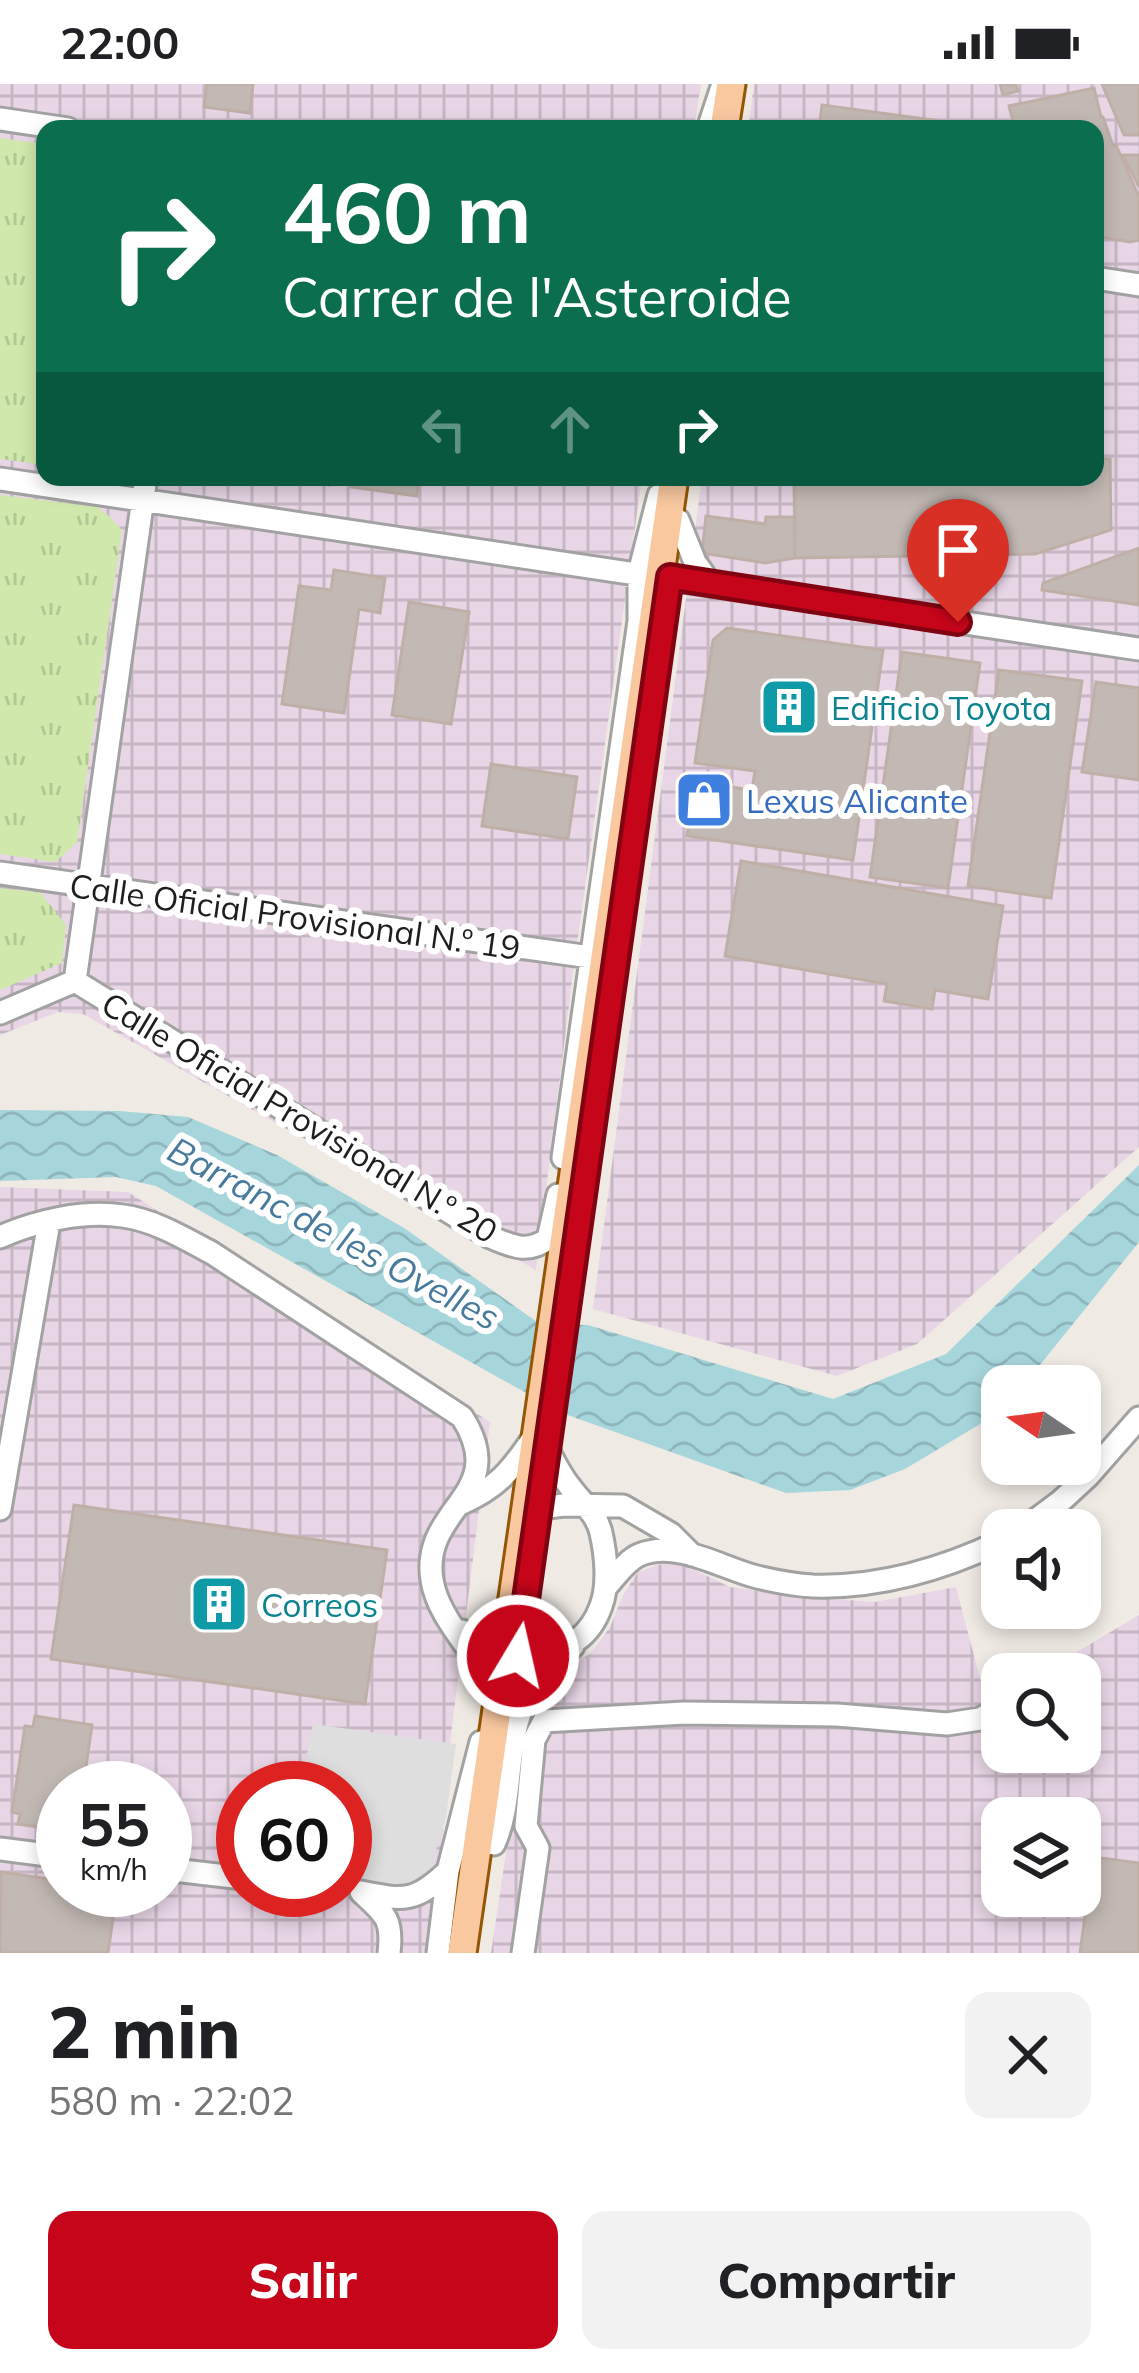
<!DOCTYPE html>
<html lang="es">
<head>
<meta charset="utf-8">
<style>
	body { margin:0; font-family:Mulish,sans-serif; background:#f2f2f2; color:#202124; height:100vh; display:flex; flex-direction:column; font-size:45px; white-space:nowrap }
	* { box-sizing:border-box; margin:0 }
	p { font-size:39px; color:#757577 }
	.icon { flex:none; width:66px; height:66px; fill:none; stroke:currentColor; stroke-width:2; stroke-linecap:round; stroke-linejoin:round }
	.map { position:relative; height:1869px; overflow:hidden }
	.sheet { display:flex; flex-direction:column; background:#fff; flex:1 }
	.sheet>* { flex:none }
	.hud { position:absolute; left:36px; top:36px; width:1068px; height:366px; border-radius:24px; box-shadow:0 6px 18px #0003; background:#0b6e4f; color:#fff; overflow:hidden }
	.needle { width:78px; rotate:283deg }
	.buttons { position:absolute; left:981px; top:1281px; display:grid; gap:24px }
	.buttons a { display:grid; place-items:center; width:120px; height:120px; border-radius:24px; background:#fff; box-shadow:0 6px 18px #0003; font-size:60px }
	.speed { position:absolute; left:36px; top:1677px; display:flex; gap:24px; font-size:60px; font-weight:700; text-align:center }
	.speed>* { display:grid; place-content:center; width:156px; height:156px; border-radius:50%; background:#fff; box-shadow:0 6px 18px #0003; line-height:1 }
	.speed small { font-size:30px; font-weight:400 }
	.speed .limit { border:18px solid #d22; background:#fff; color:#111 }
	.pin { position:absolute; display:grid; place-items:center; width:102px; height:102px; color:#fff; margin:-123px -51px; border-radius:50% 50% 50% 0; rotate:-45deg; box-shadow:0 0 12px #0007 }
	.pin .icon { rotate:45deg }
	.me { position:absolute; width:132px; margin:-66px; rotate:9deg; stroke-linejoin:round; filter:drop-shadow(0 0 9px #0008) }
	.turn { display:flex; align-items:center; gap:42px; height:252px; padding:0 48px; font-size:54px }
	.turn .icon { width:156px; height:156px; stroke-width:2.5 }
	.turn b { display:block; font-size:84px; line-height:102px }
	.lanes { display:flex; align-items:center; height:114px; padding:0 48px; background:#0003; justify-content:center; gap:60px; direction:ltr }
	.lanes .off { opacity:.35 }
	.round { display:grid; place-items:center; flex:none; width:126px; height:126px; border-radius:24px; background:#f2f2f2 }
	.overview { display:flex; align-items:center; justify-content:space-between; height:204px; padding:0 48px }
	h1 { font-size:72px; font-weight:800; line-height:90px }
	.cta { display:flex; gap:24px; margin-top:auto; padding:24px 48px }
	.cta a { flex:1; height:138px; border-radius:24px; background:#c7051a; color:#fff; font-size:48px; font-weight:800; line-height:138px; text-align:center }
	.cta a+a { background:#f2f2f2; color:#202124 }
	.status { display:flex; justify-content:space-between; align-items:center; height:84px; padding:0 60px; background:#fff; direction:ltr }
	.status svg { height:33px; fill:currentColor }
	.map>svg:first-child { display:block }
</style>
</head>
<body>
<div class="status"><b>22:00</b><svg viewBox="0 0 49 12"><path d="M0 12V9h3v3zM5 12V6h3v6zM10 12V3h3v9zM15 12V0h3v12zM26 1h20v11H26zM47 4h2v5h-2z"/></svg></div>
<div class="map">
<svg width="1139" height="1869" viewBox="0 0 1139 1869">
	<defs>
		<pattern id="industrial-grid" width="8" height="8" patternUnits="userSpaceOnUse" patternTransform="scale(3)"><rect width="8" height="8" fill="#e8d6e6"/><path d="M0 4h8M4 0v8" fill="none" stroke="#c7b7c5"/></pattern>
		<pattern id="grass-tufts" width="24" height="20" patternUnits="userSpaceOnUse" patternTransform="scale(3)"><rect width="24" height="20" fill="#d0e8ab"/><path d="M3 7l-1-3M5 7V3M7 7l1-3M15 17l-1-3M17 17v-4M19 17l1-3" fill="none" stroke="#b2c793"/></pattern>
		<pattern id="water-waves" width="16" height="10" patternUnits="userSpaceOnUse" patternTransform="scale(3)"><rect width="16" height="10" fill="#a6d5db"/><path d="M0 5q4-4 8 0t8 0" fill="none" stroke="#8eb6bc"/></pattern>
	</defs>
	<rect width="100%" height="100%" fill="#efeae4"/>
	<path fill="url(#industrial-grid)" fill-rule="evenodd" d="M0 0H701L694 45H45V393H642L572 897 536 1186 83 930 58 928 0 951Z
		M754 0H1139V1063L917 1260 837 1292 593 1225 702 393H1095V45H748Z
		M0 1103 128 1108 490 1338 451 1651 432 1869H0ZM63 1704H165V1806H63ZM243 1704H345V1806H243Z
		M678 1478 730 1503 793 1512 875 1518 956 1503 987 1621 1002 1613V1668H1080V1590H1040L1139 1531V1869H491L526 1636 544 1604 568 1583 591 1569 610 1543 623 1511 638 1488 658 1481ZM1002 1734H1080V1812H1002Z"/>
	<path fill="url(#grass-tufts)" d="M0 54 45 60V381L0 375Z
		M0 411 97 423 109 432 122 446 77 759 55 778 0 770Z
		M0 804 41 809 66 841 62 879 0 906Z"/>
	<path fill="#dedede" d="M313 1640 456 1660 446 1733 428 1793 408 1800 391 1802 345 1795V1704H300Z"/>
	<path fill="url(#water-waves)" d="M0 1026 120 1027 188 1033 277 1071 404 1144 540 1240 588 1241 833 1315 946 1270 1139 1081V1158L1023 1302H1002V1327L905 1385 850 1406 786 1409 562 1329 156 1102 116 1093 0 1097Z"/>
	<path fill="#c3b9b4" stroke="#c0afa7" stroke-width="3" d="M207 0H253L250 29 204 23Z
		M1000 0H1016L1018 7 1003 11Z
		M1102 0H1139V51H1124Z
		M1094 4 1101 33H1103L1113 62 1116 61 1139 113V156L1130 158 1095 152V45H1015L1009 22Z
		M822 21 962 40V45H819Z
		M1123 71H1139V103Z
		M1095 375H1110L1111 446 1035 470 795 474 794 393H1095Z
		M277 393H330L329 401Z
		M352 393H419L417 412 351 403Z
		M706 432 765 440 766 433H795V474L765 479 702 469Z
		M1139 464V521L1042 506 1043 499Z
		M334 486 385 494 380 529 359 525 344 629 282 620 299 502 331 506Z
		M409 518 469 528 451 640 392 631Z
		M727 544 883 566 853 776 687 752 694 698 752 706 755 687 695 679 713 556Z
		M902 568 980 579 948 804 870 793Z
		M999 586 1082 597 1051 814 968 802Z
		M1096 598 1139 604V696L1082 688Z
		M491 680 577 693 568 755 482 742Z
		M741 777 1003 822 988 915 935 906 932 925 884 917 887 900 725 872Z
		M74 1421 387 1466 365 1620 51 1575Z
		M35 1632 92 1641 83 1704H63V1747L18 1740 20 1730 12 1728 25 1642 33 1643Z
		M1093 1773 1139 1779V1869H1080Z
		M1 1788 63 1797V1806H117L108 1869H0Z"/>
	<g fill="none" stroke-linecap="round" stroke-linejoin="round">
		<g stroke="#a2a2a2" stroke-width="27">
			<path id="minor" d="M0 35 68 45
				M708 45 721 6
				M1095 194 1139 201
				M0 395 1139 565
				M678 436 695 478 712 502
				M0 789 590 873
				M75 897 146 393
				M0 929 75 897 490 1153C513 1162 526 1170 548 1155L558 1111
				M563 1074 639 537V489L659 411
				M0 1153C36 1137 83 1126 123 1132 154 1136 184 1154 212 1169L462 1333C512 1411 420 1423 432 1496 437 1527 460 1552 477 1578 485 1591 491 1606 498 1620
				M460 1420C497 1404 511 1387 533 1354
				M0 1425 49 1138
				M524 1436 540 1424 564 1421 623 1422 671 1450 692 1471
				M1022 1446 1061 1417 1088 1392 1139 1334
				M606 1503C615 1493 627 1476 639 1471 677 1455 721 1484 757 1493 774 1497 795 1501 813 1502 879 1504 943 1485 1002 1457
				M462 1547C505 1581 580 1583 601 1522 609 1501 606 1471 601 1449 597 1430 582 1419 571 1404 561 1392 554 1378 547 1364
				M494 1760C515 1713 503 1657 528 1611 539 1590 558 1579 573 1562
				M0 1765 63 1773
				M165 1785 243 1794
				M389 1869C393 1835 385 1830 361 1808 405 1817 415 1818 448 1787
				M438 1869 448 1787 481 1658
				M523 1869 538 1764 526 1742 534 1656 544 1637 684 1629 837 1631 947 1640 980 1635 1002 1623"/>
		</g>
		<g stroke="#945504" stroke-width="33">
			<path id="major" d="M724 45 731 0
				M462 1869 674 393"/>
		</g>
		<use href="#minor" stroke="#fff" stroke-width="21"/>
		<use href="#major" stroke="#f9c89f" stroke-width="27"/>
	</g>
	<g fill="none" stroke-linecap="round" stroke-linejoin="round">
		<g stroke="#810311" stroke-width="30">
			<path id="route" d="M518 1572 670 493 958 538"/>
		</g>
		<use href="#route" stroke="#c7051a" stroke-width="21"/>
	</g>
	<defs>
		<g id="building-square" transform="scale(3)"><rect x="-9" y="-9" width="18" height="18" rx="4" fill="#0f9aa8" stroke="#fff"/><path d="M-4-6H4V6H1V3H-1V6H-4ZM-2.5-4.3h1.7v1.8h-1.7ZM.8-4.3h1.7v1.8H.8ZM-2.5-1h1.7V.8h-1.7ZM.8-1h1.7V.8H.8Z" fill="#fff"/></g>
		<g id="shop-square" transform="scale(3)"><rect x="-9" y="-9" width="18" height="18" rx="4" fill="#3f7fe0" stroke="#fff"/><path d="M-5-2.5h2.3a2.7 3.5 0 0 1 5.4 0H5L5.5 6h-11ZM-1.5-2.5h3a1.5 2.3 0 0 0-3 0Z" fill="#fff"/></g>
	</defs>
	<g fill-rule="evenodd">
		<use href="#building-square" x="789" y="623"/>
		<use href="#shop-square" x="704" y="716"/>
		<use href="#building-square" x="219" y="1520"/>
	</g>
	<g text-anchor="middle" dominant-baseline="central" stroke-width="12" stroke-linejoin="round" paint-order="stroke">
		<g font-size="33" fill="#0d838f" stroke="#fff" text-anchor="start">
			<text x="831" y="623">Edificio Toyota</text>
			<text x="261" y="1520">Correos</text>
		</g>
		<g font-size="33" fill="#366cbe" stroke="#fff" text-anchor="start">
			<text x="746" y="716">Lexus Alicante</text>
		</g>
		<g font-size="33" fill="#1e1e1e" stroke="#fff">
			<text transform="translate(295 832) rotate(8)">Calle Oficial Provisional N.º 19</text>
			<text transform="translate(300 1033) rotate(31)">Calle Oficial Provisional N.º 20</text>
		</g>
		<g font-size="36" font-style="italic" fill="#477a9c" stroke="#fff">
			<text transform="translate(334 1149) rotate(28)">Barranc de les Ovelles</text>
		</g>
	</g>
</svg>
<div class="buttons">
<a><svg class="needle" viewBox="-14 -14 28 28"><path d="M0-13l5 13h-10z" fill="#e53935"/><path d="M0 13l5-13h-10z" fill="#757577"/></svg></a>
<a><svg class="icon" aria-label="sound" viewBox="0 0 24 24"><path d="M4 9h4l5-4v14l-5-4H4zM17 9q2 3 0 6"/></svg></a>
<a><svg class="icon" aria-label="search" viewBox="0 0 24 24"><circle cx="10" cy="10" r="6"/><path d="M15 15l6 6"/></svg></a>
<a><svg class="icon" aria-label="layers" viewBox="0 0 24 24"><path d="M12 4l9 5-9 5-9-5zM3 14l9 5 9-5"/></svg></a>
</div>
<div class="speed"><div>55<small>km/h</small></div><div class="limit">60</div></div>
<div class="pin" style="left:958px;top:538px;background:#d93025"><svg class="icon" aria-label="arrive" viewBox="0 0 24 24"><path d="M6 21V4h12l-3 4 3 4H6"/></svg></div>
<svg class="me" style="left:518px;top:1572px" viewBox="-20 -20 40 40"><circle r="17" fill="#c7051a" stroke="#fff" stroke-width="3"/><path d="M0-11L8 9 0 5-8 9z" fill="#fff"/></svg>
<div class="hud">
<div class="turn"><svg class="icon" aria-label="right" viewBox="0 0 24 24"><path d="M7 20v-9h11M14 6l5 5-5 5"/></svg><div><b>460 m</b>Carrer de l'Asteroide</div></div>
<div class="lanes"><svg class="icon off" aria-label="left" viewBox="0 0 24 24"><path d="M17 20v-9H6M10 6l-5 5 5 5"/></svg><svg class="icon off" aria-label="ahead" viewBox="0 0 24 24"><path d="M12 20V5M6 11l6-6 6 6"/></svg><svg class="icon" aria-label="right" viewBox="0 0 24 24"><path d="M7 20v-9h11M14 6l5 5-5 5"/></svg></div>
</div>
</div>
<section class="sheet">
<div class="overview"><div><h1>2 min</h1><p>580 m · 22:02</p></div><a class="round"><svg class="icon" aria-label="close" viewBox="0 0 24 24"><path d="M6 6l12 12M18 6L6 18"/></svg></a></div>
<div class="cta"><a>Salir</a><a>Compartir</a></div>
</section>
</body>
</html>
